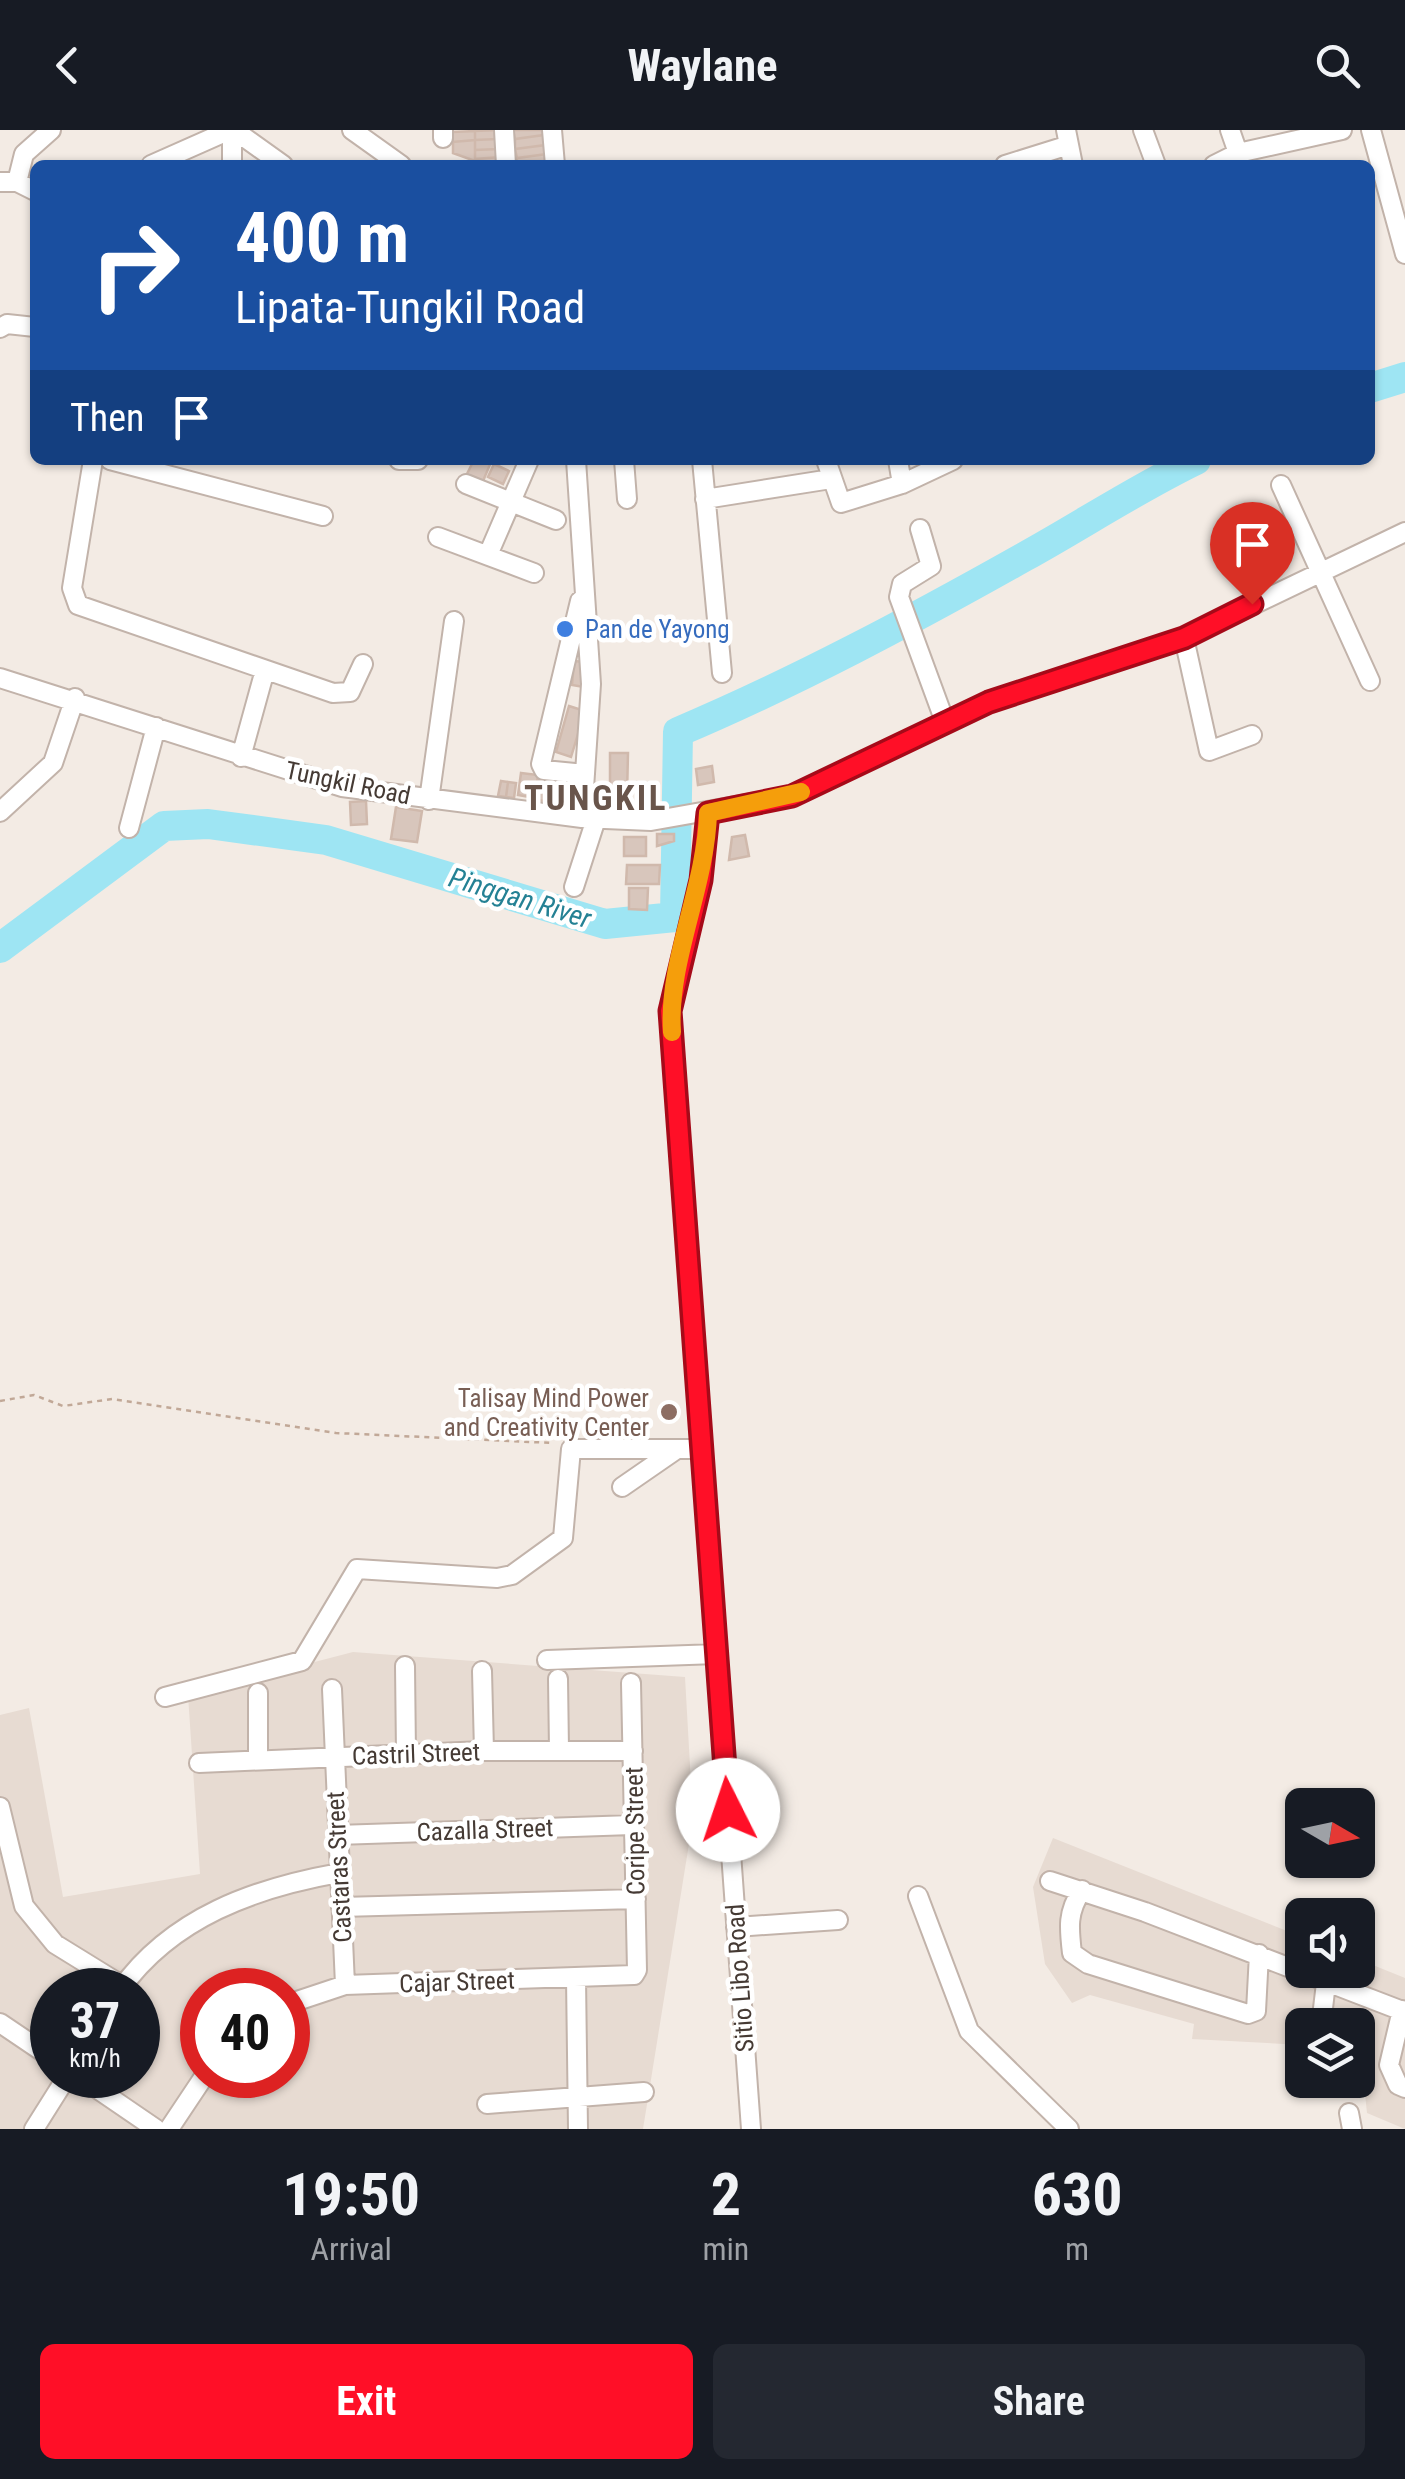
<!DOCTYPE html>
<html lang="en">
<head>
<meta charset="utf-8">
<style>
	body { margin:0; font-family:"Roboto Condensed",sans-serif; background:#242831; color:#f1f3f6; height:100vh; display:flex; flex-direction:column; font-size:38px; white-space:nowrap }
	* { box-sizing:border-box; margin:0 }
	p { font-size:32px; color:#9ea1a6 }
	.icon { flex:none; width:55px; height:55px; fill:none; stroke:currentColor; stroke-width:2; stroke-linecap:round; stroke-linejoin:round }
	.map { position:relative; height:1999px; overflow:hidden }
	.drawer { display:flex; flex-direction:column; background:#171b24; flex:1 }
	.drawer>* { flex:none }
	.banner { position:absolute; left:30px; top:30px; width:1345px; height:305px; border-radius:15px; box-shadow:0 2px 8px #0004; background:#1a4fa0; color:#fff; overflow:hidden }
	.needle { width:65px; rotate:99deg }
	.tools { position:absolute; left:1285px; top:1658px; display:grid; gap:20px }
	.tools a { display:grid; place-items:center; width:90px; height:90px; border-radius:15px; background:#171b24; box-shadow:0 2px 8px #0004; font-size:50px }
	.speed { position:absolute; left:30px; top:1838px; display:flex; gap:20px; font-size:50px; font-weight:700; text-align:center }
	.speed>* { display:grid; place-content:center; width:130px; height:130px; border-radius:50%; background:#171b24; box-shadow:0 2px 8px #0004; line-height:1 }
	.speed small { font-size:25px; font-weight:400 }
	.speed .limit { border:15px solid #d22; background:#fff; color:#111 }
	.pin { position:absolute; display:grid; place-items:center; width:85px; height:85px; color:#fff; margin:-102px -42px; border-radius:50% 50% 50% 0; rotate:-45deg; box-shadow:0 0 10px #0007 }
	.pin .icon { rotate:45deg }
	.me { position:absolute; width:110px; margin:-55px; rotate:356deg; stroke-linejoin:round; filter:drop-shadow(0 0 8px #0008) }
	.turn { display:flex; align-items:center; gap:35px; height:210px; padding:0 40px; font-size:45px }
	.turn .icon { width:130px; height:130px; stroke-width:2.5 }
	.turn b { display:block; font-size:70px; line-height:85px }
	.then { display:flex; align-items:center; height:95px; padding:0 40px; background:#0003; gap:20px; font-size:38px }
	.eta { display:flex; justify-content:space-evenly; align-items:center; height:170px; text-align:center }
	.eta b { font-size:60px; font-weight:700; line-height:70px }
	.primary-button { display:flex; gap:20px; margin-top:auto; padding:20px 40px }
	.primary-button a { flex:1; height:115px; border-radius:15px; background:#ff0f27; color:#fff; font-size:40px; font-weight:700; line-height:115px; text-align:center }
	.primary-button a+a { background:#242831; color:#f1f3f6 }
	header { display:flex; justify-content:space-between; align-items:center; height:130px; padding:0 40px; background:#171b24; font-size:45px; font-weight:700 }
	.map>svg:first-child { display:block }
</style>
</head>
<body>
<header><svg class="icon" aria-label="back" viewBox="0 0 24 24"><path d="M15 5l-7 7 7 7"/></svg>Waylane<svg class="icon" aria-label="search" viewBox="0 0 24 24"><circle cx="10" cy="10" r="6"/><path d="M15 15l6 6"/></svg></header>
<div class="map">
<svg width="1405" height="1999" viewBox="0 0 1405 1999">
	<rect width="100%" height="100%" fill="#f3ebe4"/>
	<path fill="#e7dbd2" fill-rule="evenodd" d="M353 1522 685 1547 693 1689 643 1999H0V1585L29 1578 63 1767 200 1744 188 1565ZM52 1860H138V1945H52ZM202 1860H288V1945H202Z
		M1053 1708 1302 1807V1840H1358V1829L1405 1848V1999L1367 1983 1358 1895H1302V1915L1192 1909 1194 1894 1090 1865 1072 1873 1045 1834 1033 1757Z"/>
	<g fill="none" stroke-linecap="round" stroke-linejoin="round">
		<path stroke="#9ee5f3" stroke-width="30" d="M1370 258 1405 247
			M0 818 164 696 208 694 326 710 605 794 675 787 678 602C796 552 912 490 1024 427 1082 395 1136 359 1196 330"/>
	</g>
	<path fill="#d8c6bc" stroke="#d0b9ac" stroke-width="2.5" d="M498 0V9L475 10V1Z
		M513 0H543L544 5 515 9Z
		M475 1V10L453 12 452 2Z
		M544 5 546 15 515 19V9Z
		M498 9 499 19 475 20V10Z
		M475 10V31L453 23V12Z
		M546 15 547 24 517 28 515 19Z
		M499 19 500 27 475 29V20Z
		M547 24 548 35H516L517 28Z
		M500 27V35H475V29Z
		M474 330 491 332 483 351 467 344Z
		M494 334 509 341 503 354 488 347Z
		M574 531 584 532V557L572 555Z
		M569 576 585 581 571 627 556 622Z
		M610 623H628L627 666 610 665Z
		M712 636 714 652 698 655 696 639Z
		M521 643 538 645 535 668 518 665Z
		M539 646 548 647 545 671 536 670Z
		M548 647 558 649 555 672 545 670Z
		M501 651 508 652 506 667 498 666Z
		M508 652 516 653 514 668 506 667Z
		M558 658 567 659 566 673 557 672Z
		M366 671 367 694 351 695 350 672Z
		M396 677 422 681 417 712 391 709Z
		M657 704H674V711L657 716Z
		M745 705 749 726 729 730 732 707Z
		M624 707H646V726H624Z
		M627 735H660L659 754H626Z
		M629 758H648L647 780 629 779Z"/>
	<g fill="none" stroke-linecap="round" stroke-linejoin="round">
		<g stroke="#c2b3aa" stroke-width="22">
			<path id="minor" d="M234 0 283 35
				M352 0 401 35
				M443 0V8
				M504 0 506 35
				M552 0 555 35
				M1066 0 1073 35
				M1143 0 1156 35
				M1230 0 1238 23
				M1371 0 1405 124
				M151 35 230 0
				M232 35V0
				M1005 35 1069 15
				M1214 35 1238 23 1342 0
				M0 52H17L35 61
				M17 52 24 24 51 0
				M0 198 7 194 35 197
				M93 330 72 458 78 475 333 563 350 562 363 534
				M110 330 323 386
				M399 330H418
				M576 330 591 554 582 688
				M624 330 627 369
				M702 330 722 543
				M826 330 841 373 902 354 953 330
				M898 330 902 354
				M466 354 556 390
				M1281 355 1370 551
				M705 369 831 349
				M920 399 931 436 902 454 899 467 945 592
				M438 407 534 443
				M488 425 529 330
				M580 471 541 634 544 640 585 644
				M1184 508 1209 621 1252 605
				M0 548 342 657 582 688 651 691 792 666 989 572 1184 508 1405 402
				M241 627 265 540
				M429 670 454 491
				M0 682 53 633 75 568
				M708 683 701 750 670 881 751 1999
				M129 698 156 597
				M574 757 596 689
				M622 1357 677 1319
				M547 1530 717 1524
				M405 1536 406 1624
				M482 1541 484 1621
				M558 1549 559 1620
				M332 1559 345 1855
				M165 1567 302 1531 357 1439 497 1448 512 1445 563 1408 571 1319H701
				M258 1630V1563
				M199 1633 484 1621H633
				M0 1677 24 1776 55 1814 123 1856
				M337 1705 632 1695
				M1050 1751 1145 1782 1405 1882
				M1082 1760C1067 1782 1069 1798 1072 1823L1088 1834 1248 1884 1256 1881 1259 1824
				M918 1766 969 1901 1069 1999
				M341 1777 636 1769
				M736 1797 838 1790
				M576 1848 578 1999
				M120 1860C172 1787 255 1758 339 1743
				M288 1874 345 1855 634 1845 637 1840 631 1553
				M1402 1880 1389 1935 1398 1955 1405 1958
				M0 1893 52 1928
				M1321 1895 1326 1853
				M77 1945 156 1999
				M487 1974 644 1962
				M1349 1983 1352 1999
				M34 1999 68 1945
				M169 1999 205 1945"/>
		</g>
		<path stroke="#c1a897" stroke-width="2.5" stroke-dasharray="5 5" stroke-linecap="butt" d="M0 1271 34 1265 63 1276 112 1269 336 1303 553 1313"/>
		<use href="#minor" stroke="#fff" stroke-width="18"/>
	</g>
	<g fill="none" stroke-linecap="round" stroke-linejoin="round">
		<g stroke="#a60a19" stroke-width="25">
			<path id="route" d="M728 1680 670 881 701 750 708 683 792 666 989 572 1184 508 1252 474"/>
		</g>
		<use href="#route" stroke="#ff0f27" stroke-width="18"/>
		<path stroke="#f59e0b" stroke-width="18" d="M672 902C667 832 706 757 708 683L801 662"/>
	</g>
	<circle fill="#3f7fe0" stroke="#fff" stroke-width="4" cx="565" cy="499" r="10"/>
	<circle fill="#8d6e63" stroke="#fff" stroke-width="4" cx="669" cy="1282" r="10"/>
	<g text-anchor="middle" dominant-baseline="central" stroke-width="9" stroke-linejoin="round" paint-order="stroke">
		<g font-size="25" fill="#366cbe" stroke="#fff" text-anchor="start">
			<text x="585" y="499">Pan de Yayong</text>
		</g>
		<g font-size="25" fill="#453a34" stroke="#fff">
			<text transform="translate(348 653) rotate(12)">Tungkil Road</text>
			<text transform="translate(416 1624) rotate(-2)">Castril Street</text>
			<text transform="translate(485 1700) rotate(-2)">Cazalla Street</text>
			<text transform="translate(635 1701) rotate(-91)">Coripe Street</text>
			<text transform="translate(339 1737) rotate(-93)">Castaras Street</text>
			<text transform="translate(740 1848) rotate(-94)">Sitio Libo Road</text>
			<text transform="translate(457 1852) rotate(-2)">Cajar Street</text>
		</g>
		<g font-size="25" fill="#785e54" stroke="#fff" text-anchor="end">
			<text x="649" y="1268">Talisay Mind Power<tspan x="649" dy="29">and Creativity Center</tspan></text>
		</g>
		<g font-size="28" font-style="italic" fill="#248194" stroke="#fff">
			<text transform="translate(520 768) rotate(17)">Pinggan River</text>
		</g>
		<g font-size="35" font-weight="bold" letter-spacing="2.5" fill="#69554b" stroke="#fff">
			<text x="596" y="668">TUNGKIL</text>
		</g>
	</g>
</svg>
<div class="tools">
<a><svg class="needle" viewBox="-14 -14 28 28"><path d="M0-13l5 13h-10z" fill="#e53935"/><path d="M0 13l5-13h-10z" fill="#9ea1a6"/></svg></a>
<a><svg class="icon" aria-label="sound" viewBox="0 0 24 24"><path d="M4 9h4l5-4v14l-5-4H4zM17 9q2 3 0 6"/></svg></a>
<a><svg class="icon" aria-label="layers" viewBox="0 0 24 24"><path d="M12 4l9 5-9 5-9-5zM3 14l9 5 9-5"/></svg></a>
</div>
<div class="speed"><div>37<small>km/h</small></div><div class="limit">40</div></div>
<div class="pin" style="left:1252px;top:474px;background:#d93025"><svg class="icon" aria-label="arrive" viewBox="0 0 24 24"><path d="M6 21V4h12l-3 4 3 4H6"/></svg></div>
<svg class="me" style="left:728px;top:1680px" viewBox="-20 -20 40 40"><circle r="19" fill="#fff"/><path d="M0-13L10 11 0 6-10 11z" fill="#ff0f27"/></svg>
<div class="banner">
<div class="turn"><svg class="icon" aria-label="right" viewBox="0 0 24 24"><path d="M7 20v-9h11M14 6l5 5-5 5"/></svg><div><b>400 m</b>Lipata-Tungkil Road</div></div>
<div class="then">Then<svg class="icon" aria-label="arrive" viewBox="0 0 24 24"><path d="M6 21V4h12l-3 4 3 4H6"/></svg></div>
</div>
</div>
<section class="drawer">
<div class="eta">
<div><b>19:50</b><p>Arrival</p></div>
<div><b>2</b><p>min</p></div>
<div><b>630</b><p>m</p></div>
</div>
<div class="primary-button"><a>Exit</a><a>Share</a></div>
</section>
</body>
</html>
